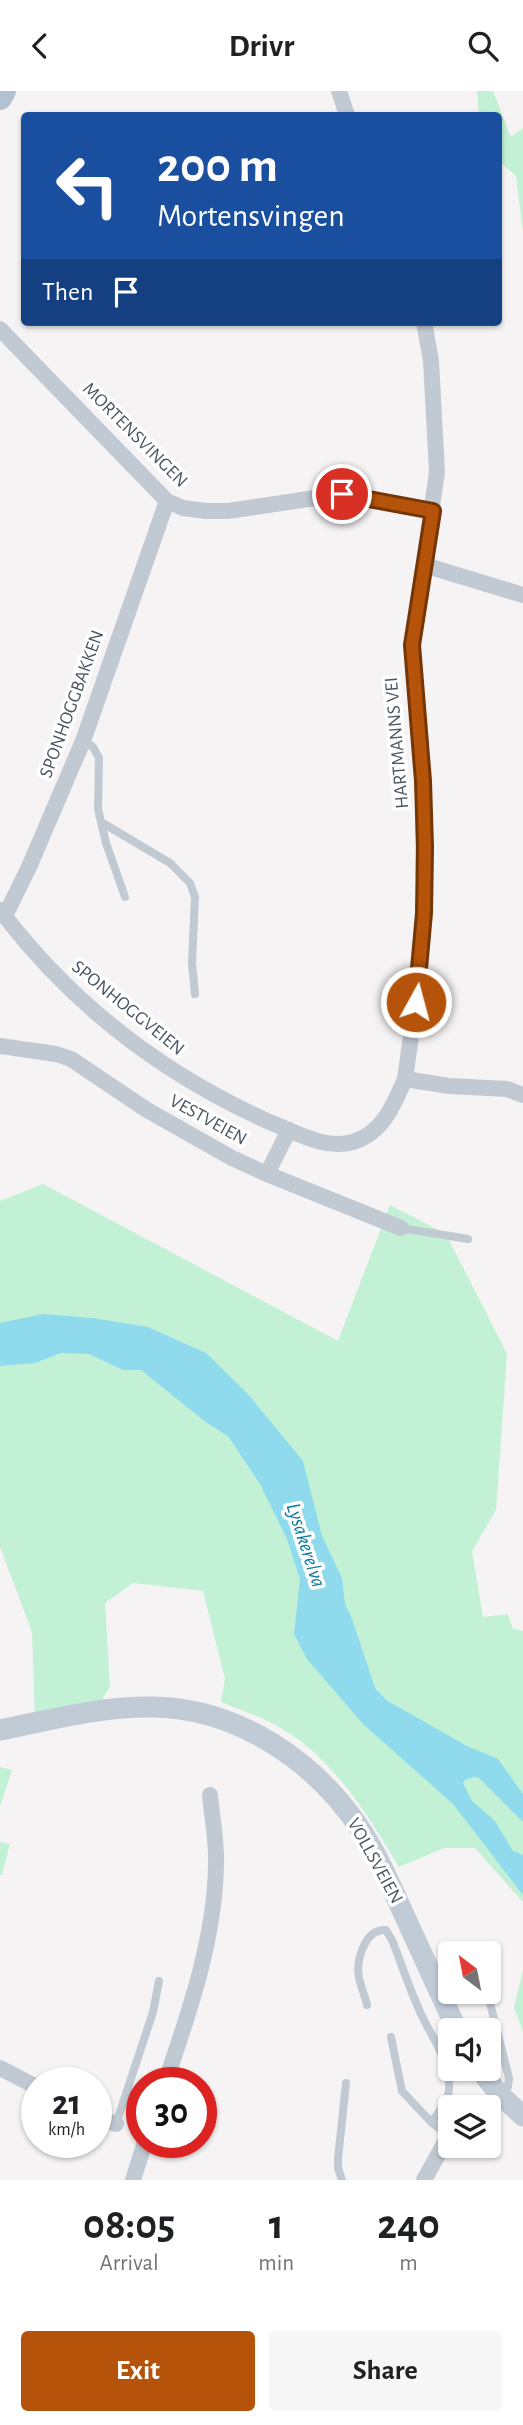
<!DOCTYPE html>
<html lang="en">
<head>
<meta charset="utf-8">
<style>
	body { margin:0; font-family:"Alegreya Sans",sans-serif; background:#f6f6f6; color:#202124; height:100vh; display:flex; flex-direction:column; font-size:26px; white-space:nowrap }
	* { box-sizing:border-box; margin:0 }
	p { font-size:23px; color:#757577 }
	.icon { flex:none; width:38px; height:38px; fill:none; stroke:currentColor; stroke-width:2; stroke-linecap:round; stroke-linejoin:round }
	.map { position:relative; height:2089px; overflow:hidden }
	.details { display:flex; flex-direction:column; background:#fff; flex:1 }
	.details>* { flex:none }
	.top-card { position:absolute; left:21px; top:21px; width:481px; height:214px; border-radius:7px; box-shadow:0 2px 5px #0004; background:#1a4fa0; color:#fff; overflow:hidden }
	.needle { width:46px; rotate:328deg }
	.fabs { position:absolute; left:438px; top:1850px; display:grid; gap:14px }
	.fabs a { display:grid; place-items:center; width:63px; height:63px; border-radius:7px; background:#fff; box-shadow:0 2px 5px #0004; font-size:35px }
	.speed { position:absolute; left:21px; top:1976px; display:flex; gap:14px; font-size:35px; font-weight:700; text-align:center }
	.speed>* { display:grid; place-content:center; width:91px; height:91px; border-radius:50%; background:#fff; box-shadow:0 2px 5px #0004; line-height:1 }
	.speed small { font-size:18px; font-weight:400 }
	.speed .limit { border:10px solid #d22; background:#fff; color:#111 }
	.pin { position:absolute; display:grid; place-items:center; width:60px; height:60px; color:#fff; margin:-30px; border:4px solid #fff; border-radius:50%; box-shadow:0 2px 7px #0007 }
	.me { position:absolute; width:77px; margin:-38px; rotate:7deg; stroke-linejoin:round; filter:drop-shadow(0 0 5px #0008) }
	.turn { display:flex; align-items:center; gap:24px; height:147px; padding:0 21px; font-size:32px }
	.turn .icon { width:91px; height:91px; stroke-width:2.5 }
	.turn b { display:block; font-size:49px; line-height:60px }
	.then { display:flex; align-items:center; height:66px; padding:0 21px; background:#0003; gap:14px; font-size:26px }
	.eta { display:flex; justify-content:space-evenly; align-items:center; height:119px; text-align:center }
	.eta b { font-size:42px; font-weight:700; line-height:49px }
	.button { display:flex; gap:14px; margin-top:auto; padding:14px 21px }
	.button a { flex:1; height:80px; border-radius:7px; background:#b45309; color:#fff; font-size:28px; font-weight:700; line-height:80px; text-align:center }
	.button a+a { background:#f6f6f6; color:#202124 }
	header { display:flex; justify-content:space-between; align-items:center; height:91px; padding:0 21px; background:#fff; font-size:32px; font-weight:700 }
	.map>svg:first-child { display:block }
</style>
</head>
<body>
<header><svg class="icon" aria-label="back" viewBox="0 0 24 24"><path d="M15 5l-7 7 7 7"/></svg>Drivr<svg class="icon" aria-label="search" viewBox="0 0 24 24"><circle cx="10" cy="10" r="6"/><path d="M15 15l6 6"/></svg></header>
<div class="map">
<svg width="523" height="2089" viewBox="0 0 523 2089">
	<rect width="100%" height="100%" fill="#f5f3f3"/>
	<path fill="#c3f1d5" d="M477 0H493L511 46 523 37V141L516 85 499 70V24H479Z
		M43 1093 338 1250 390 1114 446 1143 507 1263 496 1419 472 1460 483 1526 508 1523 513 1538 523 1540V1811L475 1757H444L399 1776C367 1723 335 1669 281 1637 263 1626 240 1619 221 1611L225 1588 203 1500 133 1492 105 1512 110 1596 95 1620 35 1632 32 1541 0 1456V1110Z
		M0 1676 12 1679 0 1716Z
		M0 1751 10 1753 2 1784H0Z
		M523 1879V1940L514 1917Z"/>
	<path fill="#90daee" d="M43 1223 92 1227 148 1236 206 1262 247 1302 303 1370 322 1445 342 1487 345 1513 352 1528 375 1597 386 1609 467 1655 498 1668 523 1703V1731L479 1687 474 1686 465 1689 463 1692 472 1710 495 1730 513 1760 523 1764V1804L453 1713 363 1633 307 1568 294 1543 300 1488 287 1448 260 1393 228 1345 207 1332 141 1279H123L89 1263 61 1262 35 1272 0 1275V1232Z"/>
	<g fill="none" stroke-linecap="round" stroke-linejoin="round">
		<path stroke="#c1cad2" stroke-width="8" d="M83 650 93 656 99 667 98 718 106 752 125 806
			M101 731 170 772 190 792 195 806 192 872 195 903
			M401 1137 468 1148
			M475 1857 477 1862
			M487 1900 509 1987 508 1996 500 2004
			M367 1914C365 1905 361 1896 359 1887 356 1870 364 1838 386 1839L392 1849C401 1871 408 1894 418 1916 428 1942 451 1968 449 1998 448 2011 439 2021 431 2031
			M391 1946 402 2000 431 2031 448 2044
			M116 2033 153 1921 159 1890
			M342 2089 338 2077V2068L346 1992"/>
		<path stroke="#c1cad2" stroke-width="16" d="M339 0 347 24
			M0 238 167 410 183 417 206 420H228L342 403 433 420
			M424 474 523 504
			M0 819C72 914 163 984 272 1032 297 1042 326 1059 353 1051 383 1042 394 1013 405 988L449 995 507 998 523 1004
			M5 825 29 776 83 650 167 410
			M0 955 56 963 71 968 147 1019 232 1067 267 1083 401 1137
			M405 988 419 887 424 822 423 690 412 554 437 381 431 270 424 231
			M267 1083 289 1039
			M0 1977 37 1996
			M165 1992C189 1922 215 1848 216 1773 217 1751 212 1727 210 1704
			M96 2026 116 2033
			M133 2089 145 2051
			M424 2089 450 2042"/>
		<path stroke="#c1cbd6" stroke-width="21" d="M0 1639C50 1629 101 1615 152 1616 239 1617 317 1671 363 1742 380 1769 393 1799 406 1828 423 1865 440 1902 457 1939
			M479 1978 500 2004 523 2025"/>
		<path stroke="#b3c2d1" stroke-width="24" d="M0 7 4 0"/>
	</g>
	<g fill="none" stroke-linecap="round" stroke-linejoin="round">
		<g stroke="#753606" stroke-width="18">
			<path id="route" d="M342 403 433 420 412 554 423 690 425 756 424 822 416 911"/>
		</g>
		<use href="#route" stroke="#b45309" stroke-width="12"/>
	</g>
	<g text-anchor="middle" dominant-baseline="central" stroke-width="7" stroke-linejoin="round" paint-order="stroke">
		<g font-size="19" fill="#4a5661" stroke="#fff">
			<text transform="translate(135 344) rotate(45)">MORTENSVINGEN</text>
			<text transform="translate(72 613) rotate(-70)">SPONHOGGBAKKEN</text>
			<text transform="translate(397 652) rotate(-95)">HARTMANNS VEI</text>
			<text transform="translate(128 917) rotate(39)">SPONHOGGVEIEN</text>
			<text transform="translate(208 1029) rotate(29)">VESTVEIEN</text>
			<text transform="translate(375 1770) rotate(61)">VOLLSVEIEN</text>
		</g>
		<g font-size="21" font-style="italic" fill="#0c7c9b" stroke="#fff">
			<text transform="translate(306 1454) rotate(72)">Lysakerelva</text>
		</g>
	</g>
</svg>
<div class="fabs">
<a><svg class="needle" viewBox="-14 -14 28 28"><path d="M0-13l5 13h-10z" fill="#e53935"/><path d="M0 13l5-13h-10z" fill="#757577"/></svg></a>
<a><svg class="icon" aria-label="sound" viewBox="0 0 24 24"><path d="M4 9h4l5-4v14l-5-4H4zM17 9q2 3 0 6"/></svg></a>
<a><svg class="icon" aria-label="layers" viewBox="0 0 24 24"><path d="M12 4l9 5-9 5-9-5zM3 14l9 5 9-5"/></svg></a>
</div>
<div class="speed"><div>21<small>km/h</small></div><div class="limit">30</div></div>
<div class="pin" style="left:342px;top:403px;background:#d93025"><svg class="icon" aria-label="arrive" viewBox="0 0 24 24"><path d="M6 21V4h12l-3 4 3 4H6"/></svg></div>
<svg class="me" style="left:416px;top:911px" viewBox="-20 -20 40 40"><circle r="17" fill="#b45309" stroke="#fff" stroke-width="3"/><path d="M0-11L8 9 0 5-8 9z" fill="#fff"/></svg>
<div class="top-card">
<div class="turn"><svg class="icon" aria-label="left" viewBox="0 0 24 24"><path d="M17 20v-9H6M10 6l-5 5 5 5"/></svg><div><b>200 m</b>Mortensvingen</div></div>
<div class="then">Then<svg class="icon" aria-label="arrive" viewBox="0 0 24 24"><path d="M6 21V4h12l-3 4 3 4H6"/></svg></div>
</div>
</div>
<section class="details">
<div class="eta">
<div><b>08:05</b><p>Arrival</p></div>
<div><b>1</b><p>min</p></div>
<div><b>240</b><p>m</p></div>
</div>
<div class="button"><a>Exit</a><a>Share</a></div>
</section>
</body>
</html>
